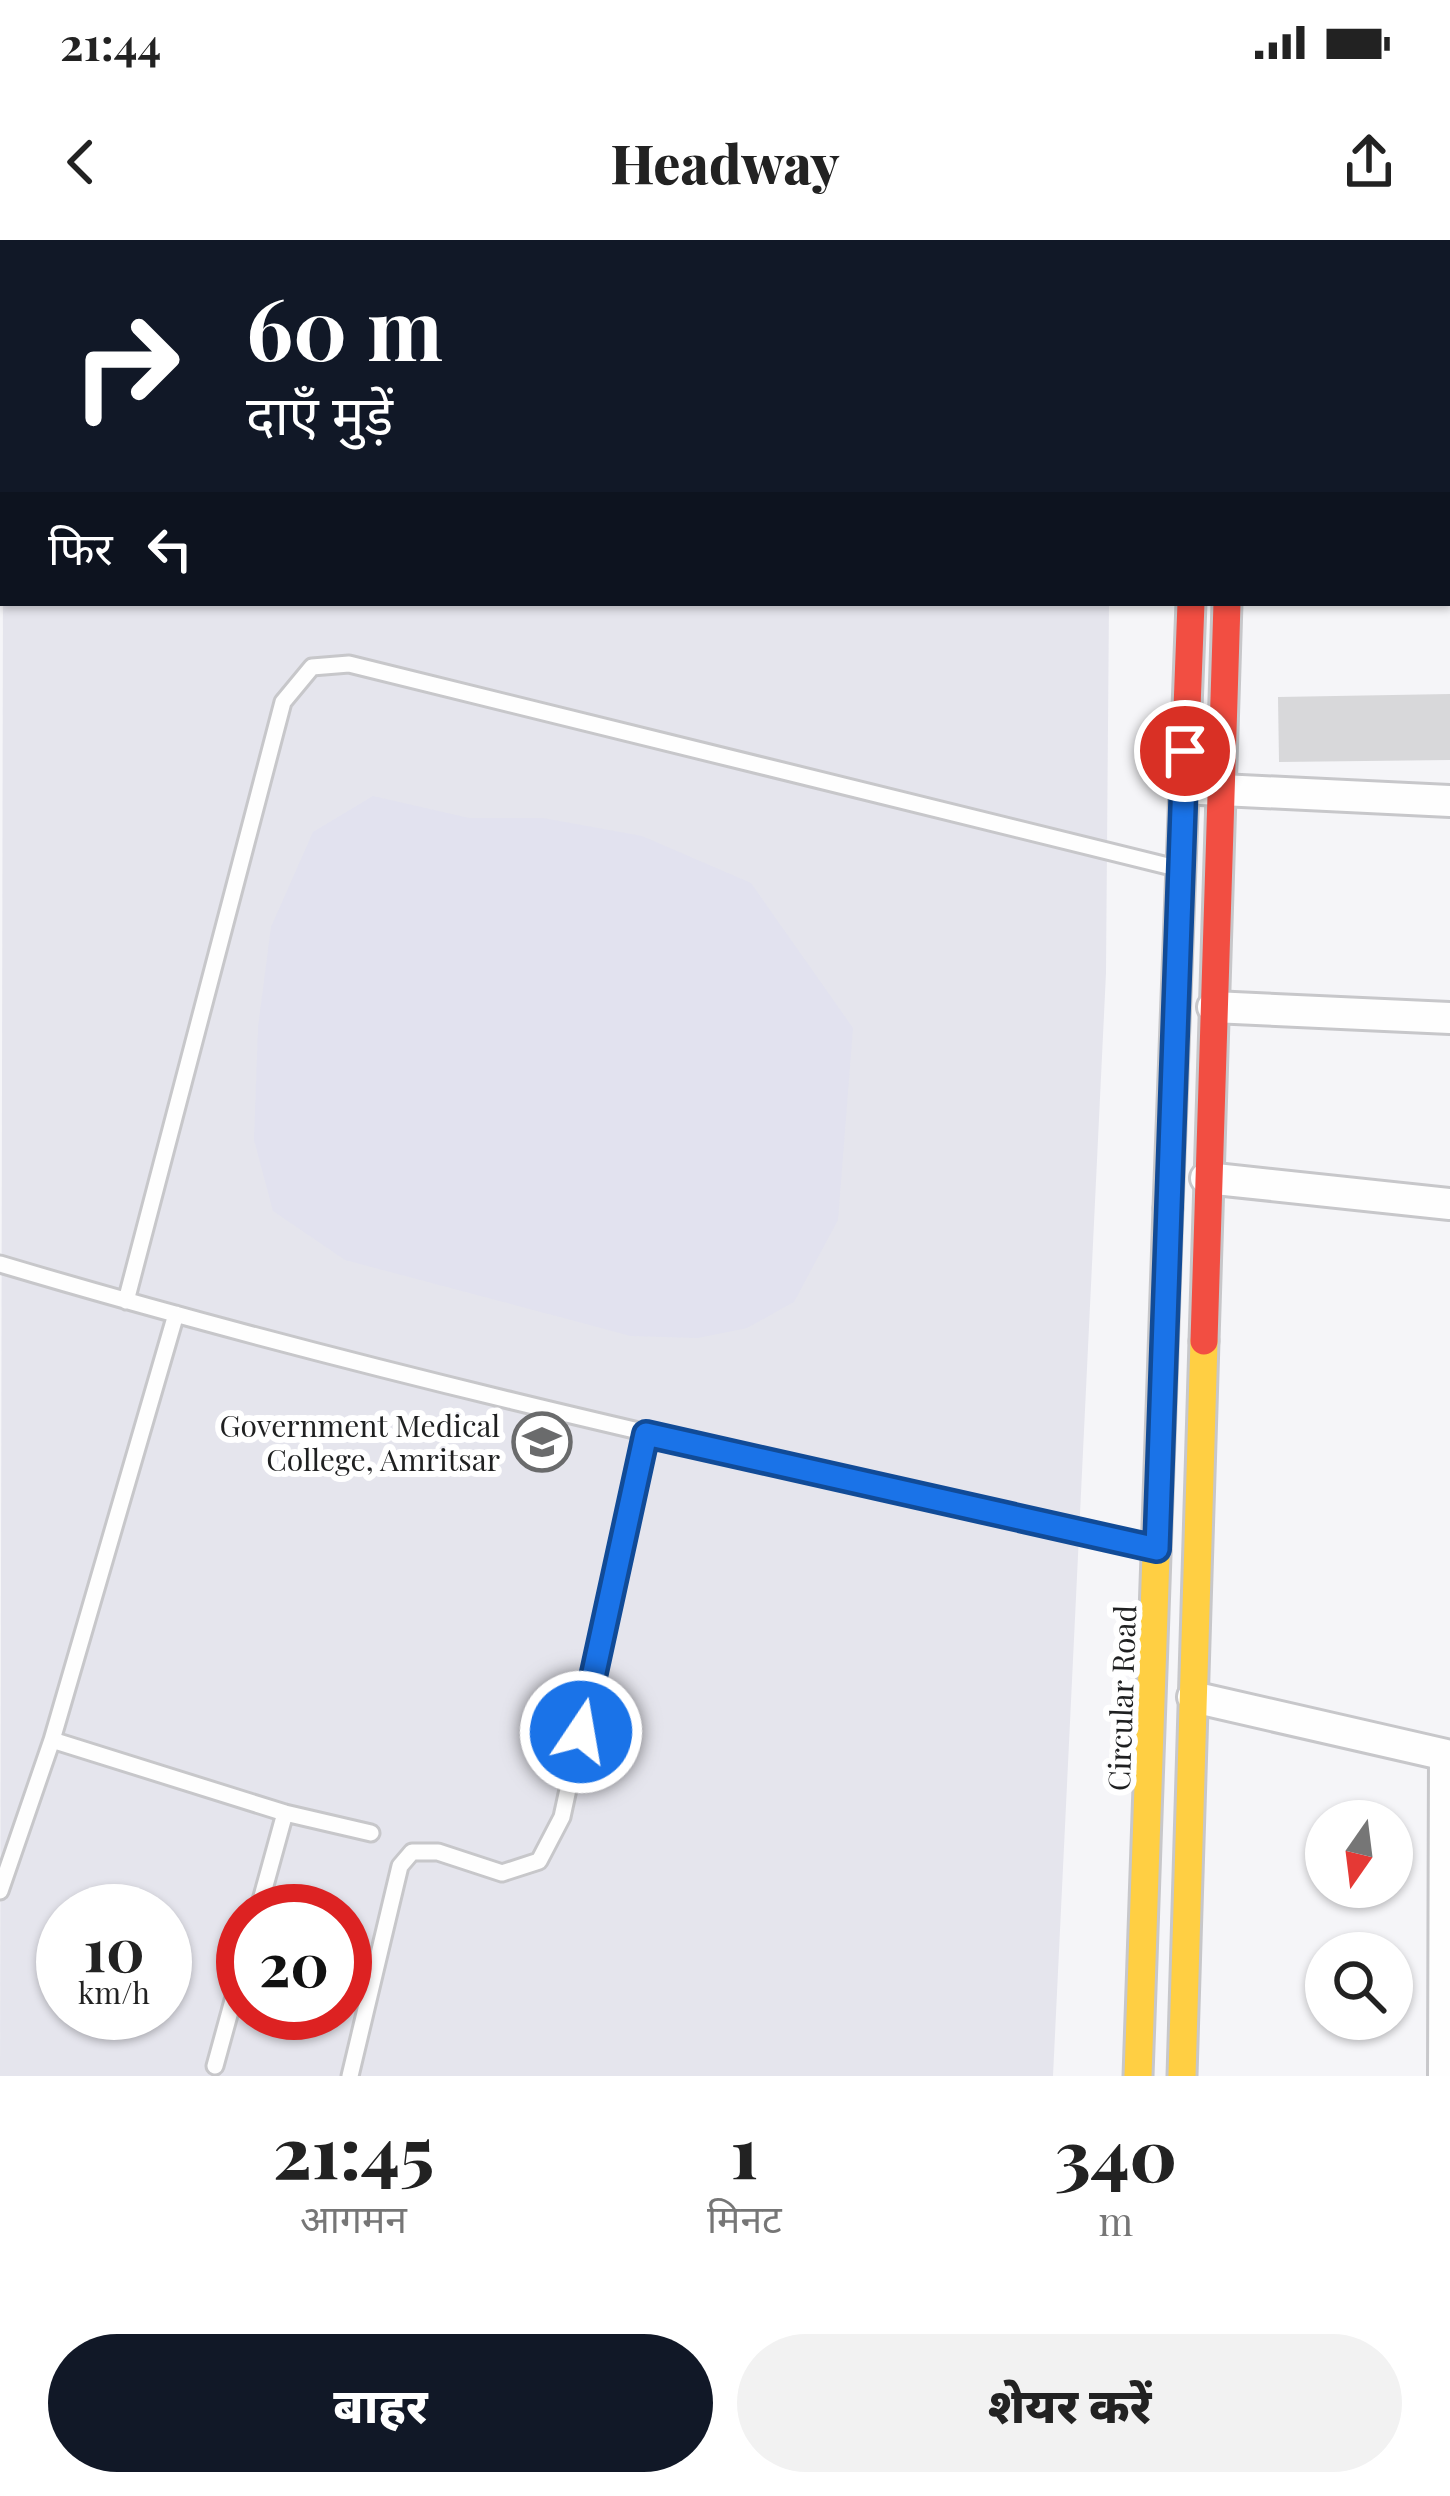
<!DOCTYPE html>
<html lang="hi">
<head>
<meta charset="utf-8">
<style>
	body { margin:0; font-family:"Playfair Display","Noto Sans Devanagari",serif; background:#f2f2f2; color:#222; height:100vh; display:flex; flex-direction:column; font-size:45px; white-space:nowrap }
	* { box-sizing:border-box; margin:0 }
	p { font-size:39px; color:#767676 }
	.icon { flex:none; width:66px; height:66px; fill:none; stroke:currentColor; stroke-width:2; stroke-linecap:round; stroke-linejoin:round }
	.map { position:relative; height:1836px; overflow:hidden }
	.sheet { display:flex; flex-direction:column; background:#fff; flex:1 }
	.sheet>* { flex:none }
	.top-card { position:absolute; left:0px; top:0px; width:1452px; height:366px; box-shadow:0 3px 9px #0004; background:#111827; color:#fff; overflow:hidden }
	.needle { width:78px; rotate:194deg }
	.tools { position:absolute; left:1305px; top:1560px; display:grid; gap:24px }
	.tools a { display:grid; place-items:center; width:108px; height:108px; border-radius:50%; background:#fff; box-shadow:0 3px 9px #0004; font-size:60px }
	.speed { position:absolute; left:36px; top:1644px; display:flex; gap:24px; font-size:60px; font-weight:700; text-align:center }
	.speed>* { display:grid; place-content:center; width:156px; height:156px; border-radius:50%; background:#fff; box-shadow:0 3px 9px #0004; line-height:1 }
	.speed small { font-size:30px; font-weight:400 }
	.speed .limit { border:18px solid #d22; background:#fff; color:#111 }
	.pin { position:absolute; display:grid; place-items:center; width:102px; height:102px; color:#fff; margin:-51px; border:6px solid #fff; border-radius:50%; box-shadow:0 3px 12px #0007 }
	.me { position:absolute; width:132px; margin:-66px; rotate:12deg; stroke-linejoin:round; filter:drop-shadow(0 0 9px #0008) }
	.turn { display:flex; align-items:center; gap:42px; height:252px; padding:0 48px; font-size:54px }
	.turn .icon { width:156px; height:156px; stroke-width:2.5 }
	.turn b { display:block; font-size:84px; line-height:102px }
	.then { display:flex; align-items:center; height:114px; padding:0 48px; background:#0003; gap:24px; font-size:45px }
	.eta { display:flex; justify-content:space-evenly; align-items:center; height:204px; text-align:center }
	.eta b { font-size:72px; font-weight:800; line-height:84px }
	.cta { display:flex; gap:24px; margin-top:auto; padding:24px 48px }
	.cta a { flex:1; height:138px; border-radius:72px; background:#111827; color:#fff; font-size:48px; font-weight:800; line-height:138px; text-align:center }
	.cta a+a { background:#f2f2f2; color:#222 }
	.status { display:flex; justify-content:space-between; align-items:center; height:84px; padding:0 60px; background:#fff; direction:ltr }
	.status svg { height:33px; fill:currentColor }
	header { display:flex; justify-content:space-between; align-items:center; height:156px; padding:0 48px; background:#fff; font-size:54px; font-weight:800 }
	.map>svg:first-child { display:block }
</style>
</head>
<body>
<div class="status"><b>21:44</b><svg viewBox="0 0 49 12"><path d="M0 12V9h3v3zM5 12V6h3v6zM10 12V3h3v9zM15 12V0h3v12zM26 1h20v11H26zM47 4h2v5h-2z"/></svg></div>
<header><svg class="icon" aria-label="back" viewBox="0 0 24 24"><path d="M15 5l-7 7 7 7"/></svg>Headway<svg class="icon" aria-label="share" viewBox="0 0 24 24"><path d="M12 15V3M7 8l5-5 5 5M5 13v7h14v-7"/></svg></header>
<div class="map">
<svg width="1450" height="1836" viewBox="0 0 1450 1836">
	<rect width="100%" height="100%" fill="#f5f5f8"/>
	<path fill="#e5e5ed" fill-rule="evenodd" d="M199 0H766L776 3H197Z
		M3 342V363H1109L1106 733 1053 1836H0ZM63 1671H165V1773H63ZM243 1671H345V1773H243Z"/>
	<path fill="#e2e2ef" d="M373 556 469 578H543L642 596 751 643 853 788 838 980 794 1062 747 1088 697 1098 631 1096 345 1020 273 971 254 900 258 787 271 687 313 592Z"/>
	<path fill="#d8d8da" d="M1450 454V520L1279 522 1278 457Z"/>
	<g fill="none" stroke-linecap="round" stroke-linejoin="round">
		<g stroke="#c7c7ca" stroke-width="21">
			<path id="lane" d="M0 1024C379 1137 767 1221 1152 1308
				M126 1061 283 462 312 427 349 424 1176 628
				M176 1074 52 1500 285 1573 371 1593
				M0 1651 52 1500
				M258 1671 285 1573
				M215 1826 243 1724
				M350 1836 400 1626 412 1612H438L502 1633 539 1621 562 1577 645 1194"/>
		</g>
		<g stroke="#c7c7ca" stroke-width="36">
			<path id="street" d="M1201 549 1450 561
				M1213 767 1450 778
				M1206 938 1450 964
				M1193 1457 1450 1516
				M1444 1836 1445 1515"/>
		</g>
		<g stroke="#c7c7ca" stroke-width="33">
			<path id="fast" d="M73 3 75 0
				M0 131 3 125"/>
		</g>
		<g stroke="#c7c7ca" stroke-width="33">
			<path id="slow" d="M1236 0V3
				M136 3 137 0
				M1138 1836 1168 968
				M1182 1836 1204 1101"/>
		</g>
		<g stroke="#c7c7ca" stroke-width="33">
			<path id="jam" d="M1202 0V3
				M0 241 3 236
				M1168 968 1191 363
				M1204 1101 1227 363"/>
		</g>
		<use href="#lane" stroke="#fefefe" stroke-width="15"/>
		<use href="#street" stroke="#fefefe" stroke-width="30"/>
		<use href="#fast" stroke="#16e098" stroke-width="27"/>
		<use href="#slow" stroke="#ffcf43" stroke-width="27"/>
		<use href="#jam" stroke="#f24e42" stroke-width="27"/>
	</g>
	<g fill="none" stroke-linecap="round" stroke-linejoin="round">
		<g stroke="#114b97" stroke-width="30">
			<path id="route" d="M581 1492 646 1194 1157 1309 1185 511"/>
		</g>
		<use href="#route" stroke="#1a73e8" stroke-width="21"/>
	</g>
	<defs>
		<g id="university-ring" transform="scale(3)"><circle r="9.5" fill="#fff" stroke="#6a6b6c" stroke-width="1.5"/><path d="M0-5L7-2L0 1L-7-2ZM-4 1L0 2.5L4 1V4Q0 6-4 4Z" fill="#6a6b6c"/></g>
	</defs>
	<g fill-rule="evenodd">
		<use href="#university-ring" x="542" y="1202"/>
	</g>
	<g text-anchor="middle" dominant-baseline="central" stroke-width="12" stroke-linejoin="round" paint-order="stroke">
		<g font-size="30" fill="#1f2021" stroke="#fff" text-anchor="end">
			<text x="500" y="1185">Government Medical<tspan x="500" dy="34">College, Amritsar</tspan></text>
		</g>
		<g font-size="30" fill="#1f2021" stroke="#fff">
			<text transform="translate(1121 1458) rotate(-88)">Circular Road</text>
		</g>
	</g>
</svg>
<div class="tools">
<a><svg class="needle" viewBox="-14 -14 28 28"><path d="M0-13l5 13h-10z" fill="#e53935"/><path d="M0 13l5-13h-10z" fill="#767676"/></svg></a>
<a><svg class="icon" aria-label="search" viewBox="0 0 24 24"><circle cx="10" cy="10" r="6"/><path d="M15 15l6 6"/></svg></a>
</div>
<div class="speed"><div>10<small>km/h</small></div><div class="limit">20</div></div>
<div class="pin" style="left:1185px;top:511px;background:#d93025"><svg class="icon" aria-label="arrive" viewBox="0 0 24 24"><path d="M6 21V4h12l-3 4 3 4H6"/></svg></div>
<svg class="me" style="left:581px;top:1492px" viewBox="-20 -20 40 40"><circle r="17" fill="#1a73e8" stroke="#fff" stroke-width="3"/><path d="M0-11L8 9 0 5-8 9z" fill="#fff"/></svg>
<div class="top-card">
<div class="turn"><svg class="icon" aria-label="right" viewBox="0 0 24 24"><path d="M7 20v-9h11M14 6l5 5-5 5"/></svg><div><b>60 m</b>दाएँ मुड़ें</div></div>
<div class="then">फिर<svg class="icon" aria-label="left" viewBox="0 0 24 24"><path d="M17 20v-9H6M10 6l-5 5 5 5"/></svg></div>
</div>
</div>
<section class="sheet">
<div class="eta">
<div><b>21:45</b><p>आगमन</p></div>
<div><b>1</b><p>मिनट</p></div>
<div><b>340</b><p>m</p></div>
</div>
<div class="cta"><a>बाहर</a><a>शेयर करें</a></div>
</section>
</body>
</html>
